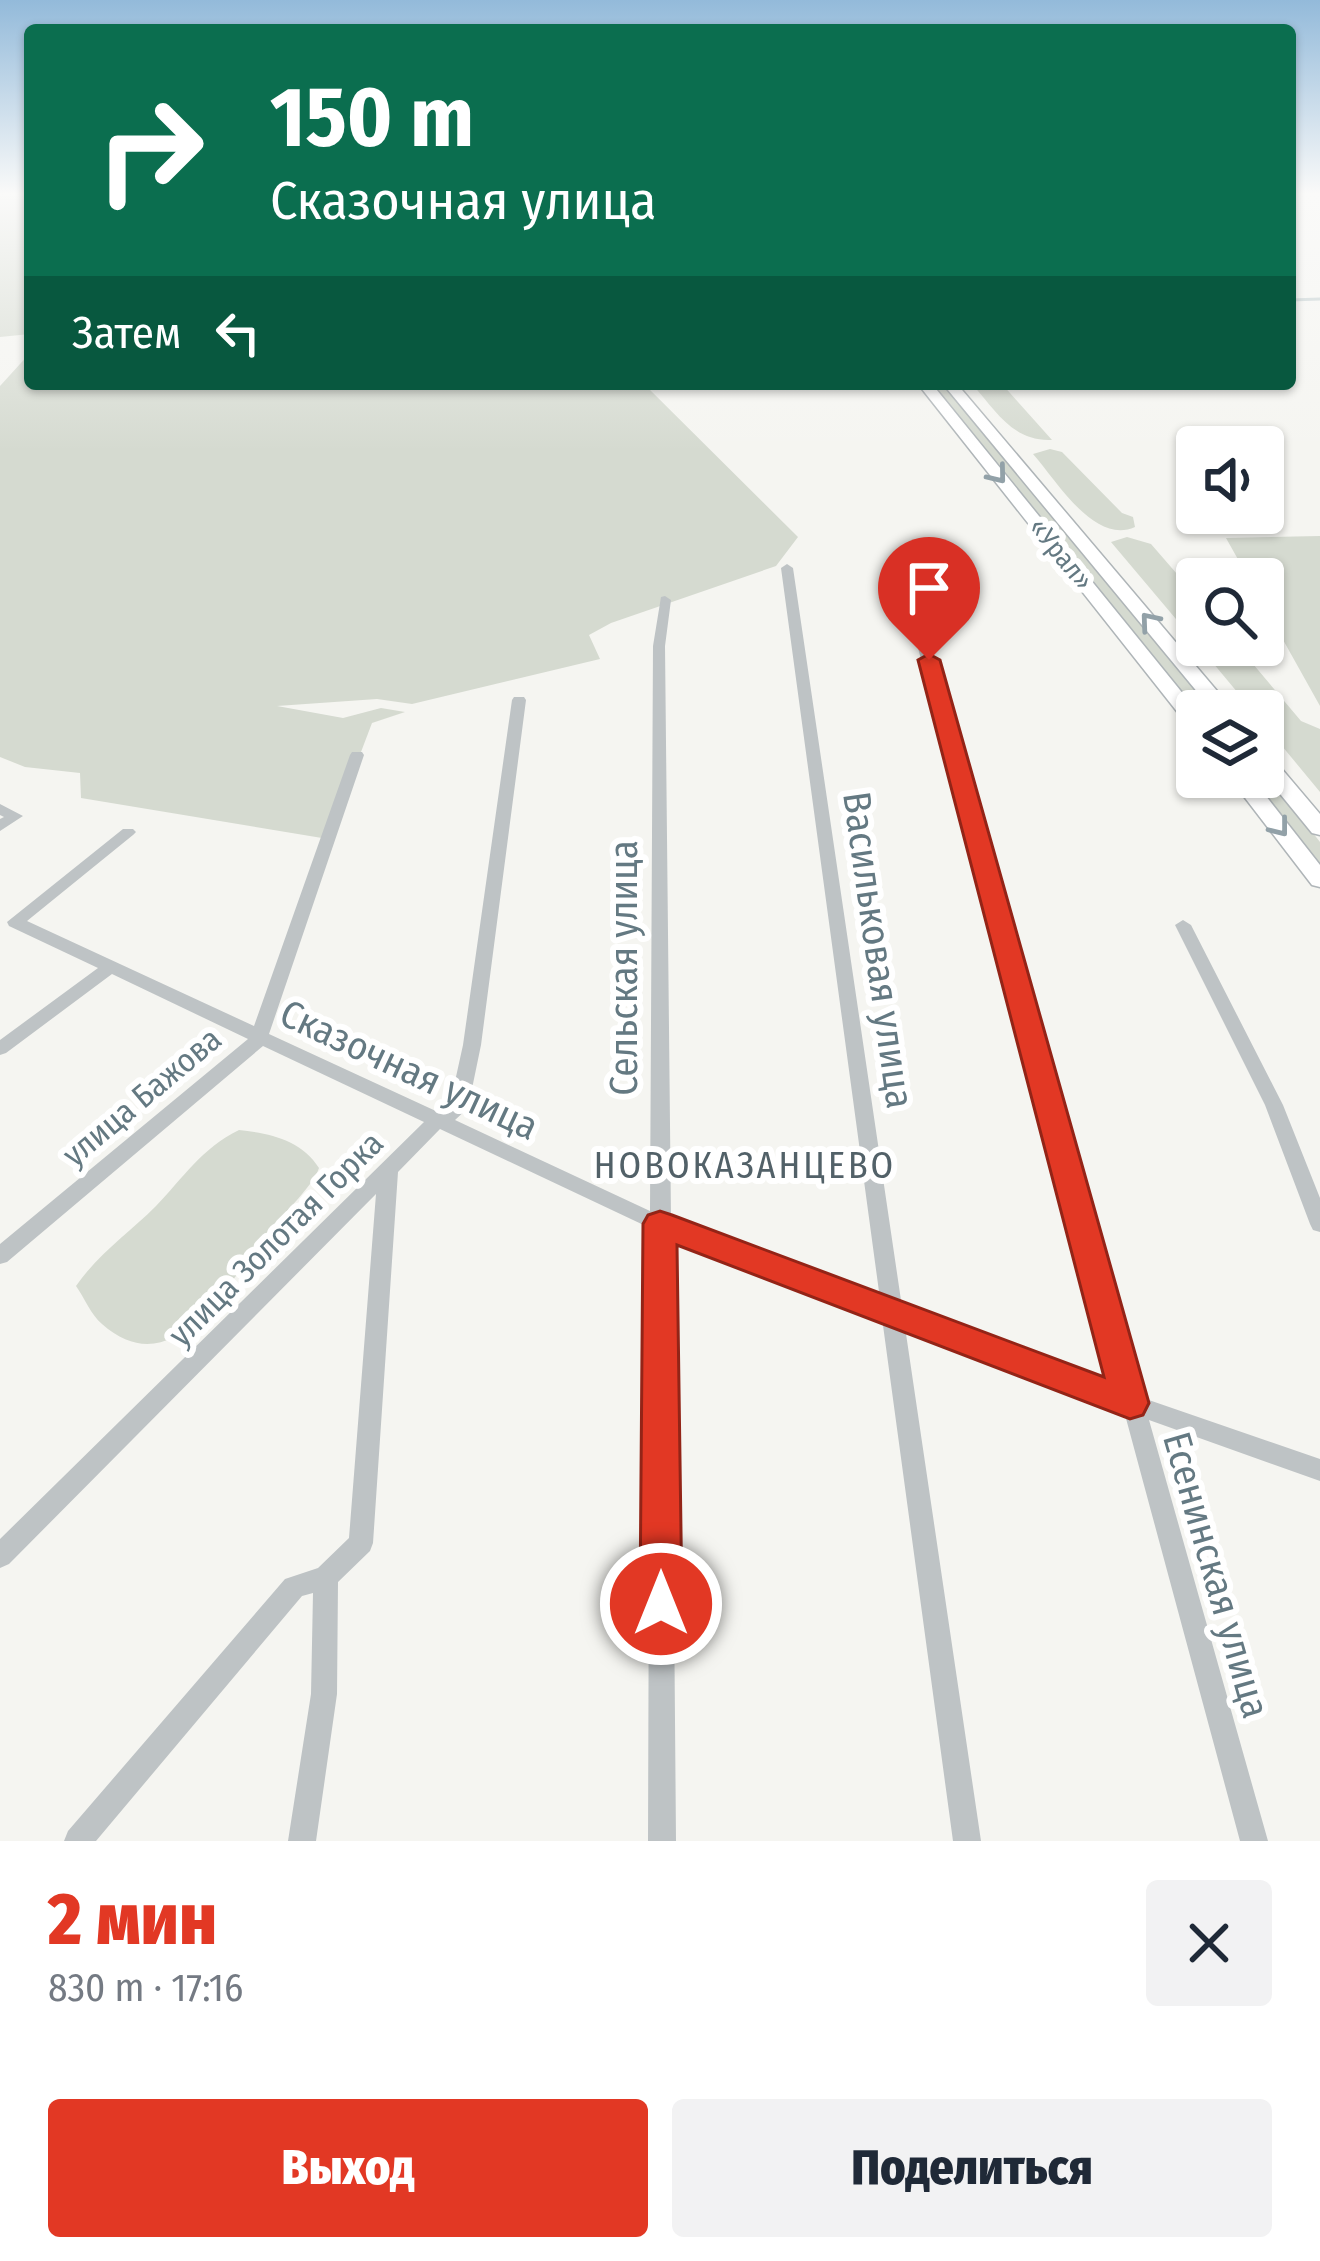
<!DOCTYPE html>
<html lang="ru">
<head>
<meta charset="utf-8">
<style>
	body { margin:0; font-family:"Fira Sans Condensed",sans-serif; background:#f2f2f3; color:#1f2937; height:100vh; display:flex; flex-direction:column; font-size:45px; white-space:nowrap }
	* { box-sizing:border-box; margin:0 }
	p { font-size:39px; color:#747a83 }
	.icon { flex:none; width:66px; height:66px; fill:none; stroke:currentColor; stroke-width:2; stroke-linecap:round; stroke-linejoin:round }
	.map { position:relative; height:1841px; overflow:hidden }
	.details { display:flex; flex-direction:column; background:#fff; flex:1 }
	.details>* { flex:none }
	.top-card { position:absolute; left:24px; top:24px; width:1272px; height:366px; border-radius:12px; box-shadow:0 3px 9px #0004; background:#0b6e4f; color:#fff; overflow:hidden }
	.tools { position:absolute; left:1176px; top:426px; display:grid; gap:24px }
	.tools a { display:grid; place-items:center; width:108px; height:108px; border-radius:12px; background:#fff; box-shadow:0 3px 9px #0004; font-size:60px }
	.pin { position:absolute; display:grid; place-items:center; width:102px; height:102px; color:#fff; margin:-123px -51px; border-radius:50% 50% 50% 0; rotate:-45deg; box-shadow:0 0 12px #0007 }
	.pin .icon { rotate:45deg }
	.me { position:absolute; width:132px; margin:-66px; rotate:0deg; stroke-linejoin:round; filter:drop-shadow(0 0 9px #0008) }
	.turn { display:flex; align-items:center; gap:42px; height:252px; padding:0 48px; font-size:54px }
	.turn .icon { width:156px; height:156px; stroke-width:2.5 }
	.turn b { display:block; font-size:84px; line-height:102px }
	.then { display:flex; align-items:center; height:114px; padding:0 48px; background:#0003; gap:24px; font-size:45px }
	.round { display:grid; place-items:center; flex:none; width:126px; height:126px; border-radius:12px; background:#f2f2f3 }
	.headline { display:flex; align-items:center; justify-content:space-between; height:204px; padding:0 48px }
	h1 { font-size:72px; font-weight:800; line-height:90px; color:#e23824 }
	.cta { display:flex; gap:24px; margin-top:auto; padding:24px 48px }
	.cta a { flex:1; height:138px; border-radius:12px; background:#e23824; color:#fff; font-size:48px; font-weight:800; line-height:138px; text-align:center }
	.cta a+a { background:#f2f2f3; color:#1f2937 }
	.map>svg:first-child { display:block }
</style>
</head>
<body>
<div class="map">
<svg width="1320" height="1841" viewBox="0 0 1320 1841">
	<rect width="100%" height="100%" fill="#f5f5f1"/>
	<path fill="#d5dad0" d="M0 193H30V334L0 337Z
		M30 353V384H644L798 537 776 566 611 623 589 635 600 659 412 704 377 699 277 706 343 718 381 708 405 712 372 723 328 839 81 798 80 773 25 767 0 757V386Z
		M930 384H945L1216 711H1197Z
		M972 384H1002L1052 440C1013 442 996 411 972 384Z
		M1050 449 1062 452 1122 513 1133 517 1135 527C1094 545 1057 481 1033 454Z
		M1320 536V706L1263 604V579H1249L1226 538Z
		M1127 537 1151 544 1197 597V644L1111 542Z
		M1198 645H1237L1301 721 1320 729V792L1263 723V711H1253Z
		M1263 770 1320 842V866L1250 777H1263Z
		M239 1130C269 1133 302 1140 319 1168 313 1187 277 1220 262 1239 226 1288 172 1386 102 1324 91 1315 84 1297 76 1286 99 1253 128 1234 156 1206 183 1178 202 1148 239 1130Z"/>
	<g fill="none" stroke-linecap="round" stroke-linejoin="round">
		<path stroke="#b5c4c6" stroke-width="3" d="M1290 300 1320 299"/>
		<g stroke="#afb5b8" stroke-width="3">
			<path id="primary" d="M918 384H932L1197 711V730L1190 728Z
				M943 384H957L1234 711H1213Z
				M1263 753 1270 755 1320 814V835L1312 833 1263 773Z
				M1229 777H1251L1320 865V887L1312 885Z"/>
		</g>
		<path fill="#bec3c5" fill-rule="evenodd" d="M901 559 907 563 1143 1398 1320 1459V1481L1149 1420 1268 1841H1240L1124 1411 905 1327 981 1841H953L882 1318 671 1236 676 1841H648L650 1228 440 1129 398 1172 373 1543 370 1551 338 1582 337 1694 316 1841H288L311 1694 313 1593 302 1596 96 1841H64L68 1831 285 1579 318 1568 349 1538 376 1194 9 1564 0 1568V1539L424 1122 263 1046 7 1262 0 1264V1244L248 1039 112 974 6 1053 0 1055V1040L98 968 9 926 7 922 123 829H133L136 832 133 835 27 921 254 1026 350 755 352 752H362L364 755 269 1034 438 1112 450 1104 463 1045 512 700 514 697H524L526 700 481 1045 468 1108 455 1120 650 1211 653 646 661 597 665 596 671 600 665 646 671 1220 880 1299 781 568 787 564 793 568 902 1307 1118 1388 895 563Z
			M0 804 23 816 0 831V819L4 817 0 815Z
			M1183 920 1191 925 1283 1105 1320 1198V1232L1313 1230 1310 1224 1265 1105 1175 925Z"/>
		<use href="#primary" fill="#fff" fill-rule="evenodd"/>
	</g>
	<defs><path id="oneway-chevron" d="M-2-3.5L2.5 0L-2 3.5" fill="none" stroke-width="1.6" stroke-linecap="round" stroke-linejoin="round" transform="scale(3)"/></defs>
	<g stroke="#92a1a8">
		<use href="#oneway-chevron" transform="translate(998 475) rotate(51)"/>
		<use href="#oneway-chevron" transform="translate(1149 621) rotate(-130)"/>
		<use href="#oneway-chevron" transform="translate(1280 828) rotate(52)"/>
	</g>
	<linearGradient id="sky" x2="0" y2="1"><stop stop-color="#93bada"/><stop offset="0.43" stop-color="#fafaf9"/><stop offset="1" stop-color="#fafaf9" stop-opacity="0"/></linearGradient>
	<rect width="1320" height="451" fill="url(#sky)"/>
	<path fill="#e23824" stroke="#932417" stroke-width="3" d="M929 654 940 660 1149 1403 1143 1415 1130 1419 677 1245 682 1604 676 1618 661 1624 646 1618 640 1604 643 1224 648 1215 660 1211 672 1215 1104 1377 918 660Z"/>
	<g text-anchor="middle" dominant-baseline="central" stroke-width="12" stroke-linejoin="round" paint-order="stroke">
		<g font-size="27" fill="#647982" stroke="#fff">
			<text transform="translate(1061 554) rotate(51)">«Урал»</text>
		</g>
		<g font-size="33" fill="#647982" stroke="#fff">
			<text transform="translate(142 1097) rotate(-40)">улица Бажова</text>
			<text transform="translate(276 1239) rotate(-45)">улица Золотая Горка</text>
		</g>
		<g font-size="36" letter-spacing="3" fill="#526168" stroke="#fff">
			<text x="745" y="1166">НОВОКАЗАНЦЕВО</text>
		</g>
		<g font-size="39" fill="#647982" stroke="#fff">
			<text transform="translate(878 950) rotate(82)">Васильковая улица</text>
			<text transform="translate(624 968) rotate(-90)">Сельская улица</text>
			<text transform="translate(409 1070) rotate(25)">Сказочная улица</text>
			<text transform="translate(1216 1575) rotate(74)">Есенинская улица</text>
		</g>
	</g>
</svg>
<div class="tools">
<a><svg class="icon" aria-label="sound" viewBox="0 0 24 24"><path d="M4 9h4l5-4v14l-5-4H4zM17 9q2 3 0 6"/></svg></a>
<a><svg class="icon" aria-label="search" viewBox="0 0 24 24"><circle cx="10" cy="10" r="6"/><path d="M15 15l6 6"/></svg></a>
<a><svg class="icon" aria-label="layers" viewBox="0 0 24 24"><path d="M12 4l9 5-9 5-9-5zM3 14l9 5 9-5"/></svg></a>
</div>
<div class="pin" style="left:929px;top:660px;background:#d93025"><svg class="icon" aria-label="arrive" viewBox="0 0 24 24"><path d="M6 21V4h12l-3 4 3 4H6"/></svg></div>
<svg class="me" style="left:661px;top:1604px" viewBox="-20 -20 40 40"><circle r="17" fill="#e23824" stroke="#fff" stroke-width="3"/><path d="M0-11L8 9 0 5-8 9z" fill="#fff"/></svg>
<div class="top-card">
<div class="turn"><svg class="icon" aria-label="right" viewBox="0 0 24 24"><path d="M7 20v-9h11M14 6l5 5-5 5"/></svg><div><b>150 m</b>Сказочная улица</div></div>
<div class="then">Затем<svg class="icon" aria-label="left" viewBox="0 0 24 24"><path d="M17 20v-9H6M10 6l-5 5 5 5"/></svg></div>
</div>
</div>
<section class="details">
<div class="headline"><div><h1>2 мин</h1><p>830 m · 17:16</p></div><a class="round"><svg class="icon" aria-label="close" viewBox="0 0 24 24"><path d="M6 6l12 12M18 6L6 18"/></svg></a></div>
<div class="cta"><a>Выход</a><a>Поделиться</a></div>
</section>
</body>
</html>
